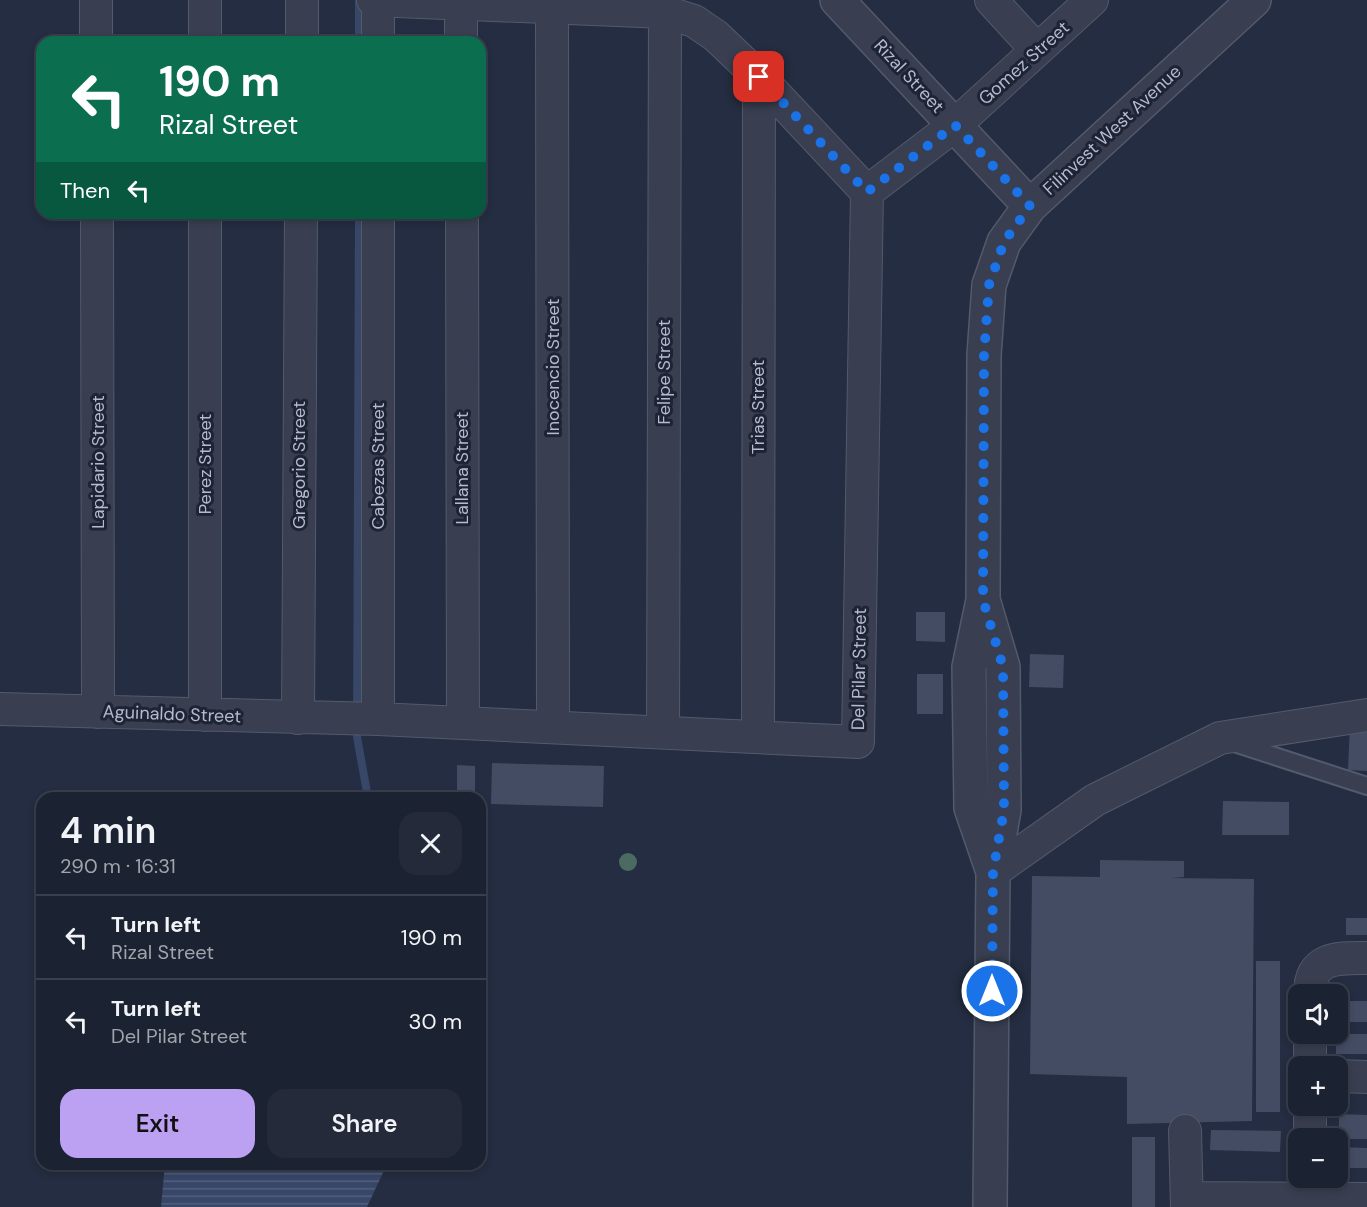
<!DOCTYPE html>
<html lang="en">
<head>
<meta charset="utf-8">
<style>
	body { margin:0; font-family:"DM Sans",sans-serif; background:#242a39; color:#f1f3f6; height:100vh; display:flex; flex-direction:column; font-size:22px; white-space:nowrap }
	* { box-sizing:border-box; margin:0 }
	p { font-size:20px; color:#a0a4ab }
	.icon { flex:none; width:33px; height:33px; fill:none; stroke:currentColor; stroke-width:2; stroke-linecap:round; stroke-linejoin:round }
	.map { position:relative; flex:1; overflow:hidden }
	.sheet { position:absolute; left:36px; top:792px; width:450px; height:378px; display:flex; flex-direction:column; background:#1b2231; border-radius:18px; box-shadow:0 3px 9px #0003,0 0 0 2px #393f4d }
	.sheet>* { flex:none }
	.top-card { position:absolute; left:36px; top:36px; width:450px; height:183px; border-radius:18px; box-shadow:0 3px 9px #0003,0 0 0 2px #393f4d; background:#0b6e4f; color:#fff; overflow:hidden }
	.fabs { position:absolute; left:1288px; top:984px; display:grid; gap:12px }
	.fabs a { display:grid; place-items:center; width:60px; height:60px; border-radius:12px; background:#1b2231; box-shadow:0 3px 9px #0003,0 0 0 2px #393f4d; font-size:30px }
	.pin { position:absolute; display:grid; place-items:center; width:51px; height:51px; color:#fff; margin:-26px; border-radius:12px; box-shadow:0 3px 9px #0006 }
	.me { position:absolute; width:66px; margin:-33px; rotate:0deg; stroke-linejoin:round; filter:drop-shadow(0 0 4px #0008) }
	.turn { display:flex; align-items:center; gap:21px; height:126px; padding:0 24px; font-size:27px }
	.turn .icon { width:78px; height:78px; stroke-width:2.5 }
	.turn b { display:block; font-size:42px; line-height:51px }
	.then { display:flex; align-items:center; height:57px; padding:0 24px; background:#0003; gap:12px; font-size:22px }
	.round { display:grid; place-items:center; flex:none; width:63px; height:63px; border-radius:18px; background:#242a39 }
	.head { display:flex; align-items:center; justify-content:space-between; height:102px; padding:0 24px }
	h1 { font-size:36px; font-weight:600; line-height:45px }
	.primary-button { display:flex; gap:12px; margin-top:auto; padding:12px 24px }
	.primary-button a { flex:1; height:69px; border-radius:18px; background:#bca0f2; color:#111; font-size:24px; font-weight:600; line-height:69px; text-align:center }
	.primary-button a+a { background:#242a39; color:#f1f3f6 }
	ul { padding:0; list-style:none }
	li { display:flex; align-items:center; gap:18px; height:84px; padding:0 24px; border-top:2px solid #393f4d }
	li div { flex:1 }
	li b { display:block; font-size:22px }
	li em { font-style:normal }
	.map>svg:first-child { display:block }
</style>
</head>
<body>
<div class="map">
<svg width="1367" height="1207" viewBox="0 0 1367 1207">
	<defs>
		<pattern id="water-rules" width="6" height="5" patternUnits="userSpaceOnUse" patternTransform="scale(1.5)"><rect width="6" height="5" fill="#384668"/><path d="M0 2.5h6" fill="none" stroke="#535f7c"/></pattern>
	</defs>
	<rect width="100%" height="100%" fill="#242d41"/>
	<path fill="url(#water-rules)" d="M165 1164H387L367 1207H161Z"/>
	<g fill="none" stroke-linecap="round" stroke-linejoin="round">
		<path stroke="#384668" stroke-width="8" d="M359 42V0
			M359 213 357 737 368 798"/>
	</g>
	<path fill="#434c63" d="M916 612H945V642L916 641Z
		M1030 654 1064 655 1063 688 1029 687Z
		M917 674H943V714H917Z
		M1350 723H1367V771L1348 770Z
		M492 763 604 766 603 807 491 804Z
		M457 765 475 766V794L457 793Z
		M1223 801 1289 802V835H1222Z
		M1100 860 1184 861V877L1171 878 1254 879 1252 1121 1127 1124V1077L1030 1074 1032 876 1100 877Z
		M1346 918H1367V935H1346Z
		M1256 961H1280V1112H1256Z
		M1339 1001H1367V1022H1339Z
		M1336 1034H1367V1054H1336Z
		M1339 1114 1367 1115V1139H1339Z
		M1211 1130 1281 1131 1280 1152 1210 1150Z
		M1132 1137H1155V1207H1132Z
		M1338 1147 1367 1148V1168H1338Z"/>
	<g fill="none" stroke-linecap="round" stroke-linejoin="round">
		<g stroke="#535a6b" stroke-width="20">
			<path id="service" d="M1231 742 1367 786"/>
		</g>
		<g stroke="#535a6b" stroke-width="34">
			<path id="minor" d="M96 0V42
				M205 0V42
				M373 0 665 12 694 21 716 36 759 77 867 192
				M991 0 1037 50
				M461 4V42
				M552 8 553 727
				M302 42V0
				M378 42V0
				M867 192 955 125 1092 0
				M97 213 98 712
				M205 213V715
				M462 213 463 723
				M0 709 378 719 858 742 867 192
				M298 718 301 213
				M378 719V213
				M663 732 665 12
				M758 737 759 77
				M993 872 1095 800 1220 738 1367 715
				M1310 994C1310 956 1338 958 1367 958
				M1310 1066V1034
				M1338 1076 1367 1077
				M1310 1106V1138
				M1185 1131 1187 1207
				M1187 1198 1367 1199"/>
		</g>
		<g stroke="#535a6b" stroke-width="36">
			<path id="tertiary" d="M837 0 1030 206
				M984 603 1003 667 1004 810 993 872 990 1207
				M993 872 971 808 969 667 983 600 984 355 989 285 1004 242 1030 206 1254 0"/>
		</g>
		<use href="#service" stroke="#393f50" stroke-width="16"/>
		<use href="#minor" stroke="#393f50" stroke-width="32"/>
		<use href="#tertiary" stroke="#393f50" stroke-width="33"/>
	</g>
	<circle fill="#4b6b62" cx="628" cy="862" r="9"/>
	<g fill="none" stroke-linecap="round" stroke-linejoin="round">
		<path stroke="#1a73e8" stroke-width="10" stroke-dasharray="0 18" d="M759 77 867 192 955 125 1030 206 1004 242 989 285 984 355 983 600 1003 667 1004 810 993 872 992 991"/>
	</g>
	<g text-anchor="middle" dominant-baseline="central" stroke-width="6" stroke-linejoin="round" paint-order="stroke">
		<g font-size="18" fill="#b5bbcb" stroke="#1d2436">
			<text transform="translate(1024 63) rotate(-42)">Gomez Street</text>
			<text transform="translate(909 76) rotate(47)">Rizal Street</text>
			<text transform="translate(1112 130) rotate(-43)">Filinvest West Avenue</text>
			<text transform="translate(553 367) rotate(-90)">Inocencio Street</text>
			<text transform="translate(664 372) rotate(-90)">Felipe Street</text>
			<text transform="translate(758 407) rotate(-90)">Trias Street</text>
			<text transform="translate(98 462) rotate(-90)">Lapidario Street</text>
			<text transform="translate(205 464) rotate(-90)">Perez Street</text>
			<text transform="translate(299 465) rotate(-90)">Gregorio Street</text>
			<text transform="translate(378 466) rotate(-90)">Cabezas Street</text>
			<text transform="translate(462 468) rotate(-90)">Lallana Street</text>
			<text transform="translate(859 669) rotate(-89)">Del Pilar Street</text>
			<text transform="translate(172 714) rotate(2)">Aguinaldo Street</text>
		</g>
	</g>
</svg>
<div class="fabs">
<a><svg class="icon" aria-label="sound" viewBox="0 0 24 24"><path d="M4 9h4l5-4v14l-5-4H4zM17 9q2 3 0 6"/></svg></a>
<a>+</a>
<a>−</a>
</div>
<div class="pin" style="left:759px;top:77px;background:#d93025"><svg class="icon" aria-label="arrive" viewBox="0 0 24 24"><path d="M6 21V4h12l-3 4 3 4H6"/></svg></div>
<svg class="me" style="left:992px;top:991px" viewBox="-20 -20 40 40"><circle r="17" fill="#1a73e8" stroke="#fff" stroke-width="3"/><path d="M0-11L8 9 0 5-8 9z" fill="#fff"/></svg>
<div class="top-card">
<div class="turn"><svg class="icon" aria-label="left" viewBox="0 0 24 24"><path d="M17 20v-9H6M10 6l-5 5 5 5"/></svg><div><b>190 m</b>Rizal Street</div></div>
<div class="then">Then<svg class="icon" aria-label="left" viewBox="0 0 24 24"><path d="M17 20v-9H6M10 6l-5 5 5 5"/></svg></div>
</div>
<section class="sheet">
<div class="head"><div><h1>4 min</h1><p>290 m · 16:31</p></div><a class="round"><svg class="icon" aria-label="close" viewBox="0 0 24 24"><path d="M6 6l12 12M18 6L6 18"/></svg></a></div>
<ul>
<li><svg class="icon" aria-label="left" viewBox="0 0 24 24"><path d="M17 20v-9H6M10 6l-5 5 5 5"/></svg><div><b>Turn left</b><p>Rizal Street</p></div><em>190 m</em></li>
<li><svg class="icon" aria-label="left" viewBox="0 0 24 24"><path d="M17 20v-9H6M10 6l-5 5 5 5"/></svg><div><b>Turn left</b><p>Del Pilar Street</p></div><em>30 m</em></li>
</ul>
<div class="primary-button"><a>Exit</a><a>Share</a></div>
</section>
</div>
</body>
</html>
